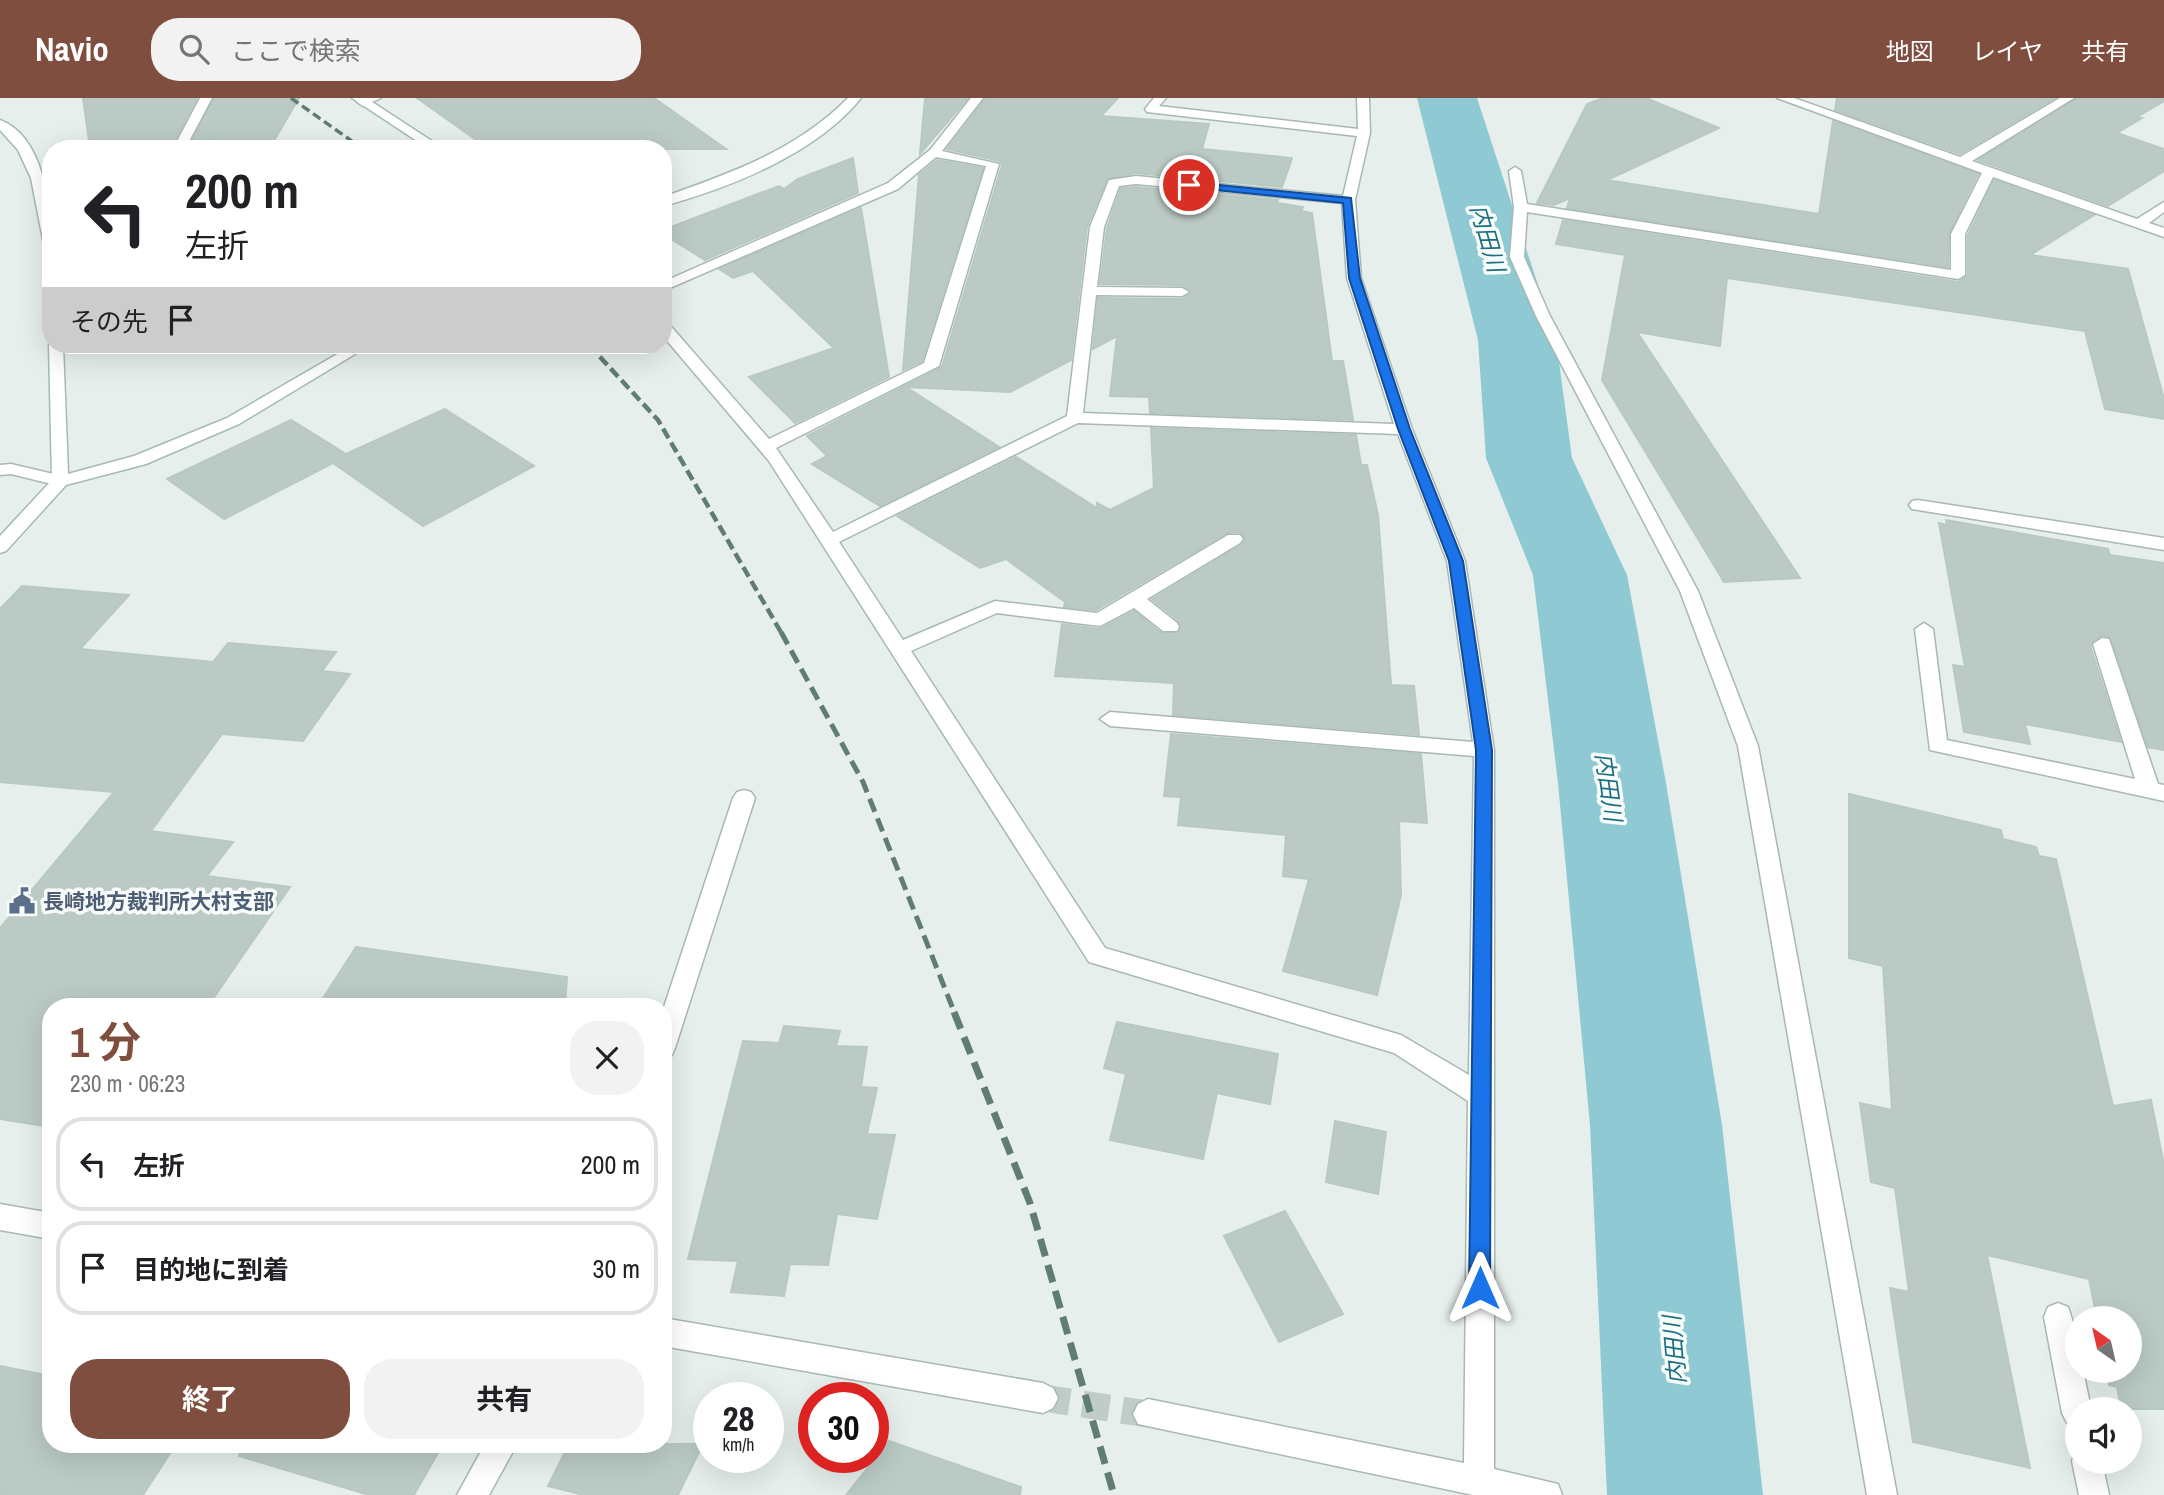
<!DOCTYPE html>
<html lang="ja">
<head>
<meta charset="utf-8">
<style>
	body { margin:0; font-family:"Archivo Narrow","Noto Sans JP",sans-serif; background:#f2f2f2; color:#202124; height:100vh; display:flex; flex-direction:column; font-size:26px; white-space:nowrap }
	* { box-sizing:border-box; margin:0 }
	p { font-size:23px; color:#757577 }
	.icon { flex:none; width:38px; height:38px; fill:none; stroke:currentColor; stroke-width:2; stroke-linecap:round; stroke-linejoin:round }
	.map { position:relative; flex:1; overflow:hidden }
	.side { position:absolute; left:42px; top:900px; width:630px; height:455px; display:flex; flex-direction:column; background:#fff; border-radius:28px; box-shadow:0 7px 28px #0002 }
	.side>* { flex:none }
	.guide { position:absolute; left:42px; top:42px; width:630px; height:214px; border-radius:28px; box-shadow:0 7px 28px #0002; background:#fff; color:#202124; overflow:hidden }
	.needle { width:46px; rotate:326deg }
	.tools { position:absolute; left:2065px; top:1208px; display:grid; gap:14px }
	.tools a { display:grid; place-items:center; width:77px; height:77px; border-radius:50%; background:#fff; box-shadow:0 7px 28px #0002; font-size:35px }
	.speed { position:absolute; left:693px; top:1284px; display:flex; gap:14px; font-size:35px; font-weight:700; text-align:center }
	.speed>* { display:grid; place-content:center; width:91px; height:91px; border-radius:50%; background:#fff; box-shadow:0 7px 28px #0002; line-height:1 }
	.speed small { font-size:18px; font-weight:400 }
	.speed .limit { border:10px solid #d22; background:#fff; color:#111 }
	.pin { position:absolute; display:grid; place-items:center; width:60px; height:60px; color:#fff; margin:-30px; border:4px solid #fff; border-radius:50%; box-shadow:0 2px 7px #0007 }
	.me { position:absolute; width:77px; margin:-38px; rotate:0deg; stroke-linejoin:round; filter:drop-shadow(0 0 5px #0008) }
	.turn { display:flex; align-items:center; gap:24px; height:147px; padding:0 28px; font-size:32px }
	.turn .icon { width:91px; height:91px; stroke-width:2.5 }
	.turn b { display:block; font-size:49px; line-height:60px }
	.then { display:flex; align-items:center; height:66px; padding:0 28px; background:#0003; gap:14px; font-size:26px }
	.round { display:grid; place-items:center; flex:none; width:74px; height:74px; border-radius:28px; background:#f2f2f2 }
	.overview { display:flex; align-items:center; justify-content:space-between; height:119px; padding:0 28px }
	h1 { font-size:42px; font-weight:700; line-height:52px; color:#7f4e3f }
	.button { display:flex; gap:14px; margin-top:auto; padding:14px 28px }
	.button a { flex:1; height:80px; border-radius:28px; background:#7f4e3f; color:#fff; font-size:28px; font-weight:700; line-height:80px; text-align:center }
	.button a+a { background:#f2f2f2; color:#202124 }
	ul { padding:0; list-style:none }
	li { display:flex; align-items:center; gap:21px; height:94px; margin:0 14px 10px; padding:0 14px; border:4px solid #e0e0e0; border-radius:28px }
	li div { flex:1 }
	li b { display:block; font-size:26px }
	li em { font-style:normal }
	header { display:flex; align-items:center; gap:42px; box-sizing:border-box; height:98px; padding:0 35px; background:#7f4e3f; color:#fff }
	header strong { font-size:33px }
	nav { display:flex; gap:38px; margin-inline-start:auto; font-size:24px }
	.search { width:490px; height:63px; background:#f2f2f2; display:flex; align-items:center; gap:18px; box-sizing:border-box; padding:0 24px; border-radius:28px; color:#757577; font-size:26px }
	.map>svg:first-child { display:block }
</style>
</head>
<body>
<header>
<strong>Navio</strong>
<div class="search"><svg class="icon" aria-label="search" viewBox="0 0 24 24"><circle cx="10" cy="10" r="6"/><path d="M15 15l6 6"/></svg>ここで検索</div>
<nav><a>地図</a><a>レイヤ</a><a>共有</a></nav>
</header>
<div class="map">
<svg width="2164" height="1397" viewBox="0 0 2164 1397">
	<rect width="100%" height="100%" fill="#e6efeb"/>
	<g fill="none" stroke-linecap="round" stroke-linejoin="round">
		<path fill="#8ec9d4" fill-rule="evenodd" d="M1417 0H1477L1556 242 1572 360 1627 477 1666 685 1722 1027 1763 1397H1607L1590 1027 1558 685 1533 477 1486 360 1478 242Z"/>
	</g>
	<path fill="#bbcac4" stroke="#b8c9c2" stroke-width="2" d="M83 0H197L174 44 90 50Z
		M214 0H299L269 51H208L214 41 192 43Z
		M417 0H654L726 51H489Z
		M925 0H968L920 56 922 34Z
		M986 0H1118L1101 18 1209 26 1202 51 1292 60 1282 89 1136 75 1107 81 1087 129 1071 262 1010 294 906 289 999 349 880 408 812 366 827 358 807 338 942 269 1002 67 1000 63 947 51Z
		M1603 0H1646L1719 30 1607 82 1819 116 1833 23 1978 76 1949 135 1948 169 1567 110 1570 100 1554 107 1537 105 1587 6Z
		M1837 0H2055L1960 56 1835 12Z
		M2076 0H2164V3L2137 19 2142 20 2117 35 2164 51V73L2108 108 1978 62Z
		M853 60 858 95 705 162 663 136V132L779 88 784 91 798 81Z
		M937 62 983 70 922 263 903 272 919 77Z
		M1994 82 2094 117 2030 157 2128 171 2164 301V321L2105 311 2085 233 1727 180 1720 248 1637 234 1800 480 1724 484 1602 282 1625 157 1556 146 1563 122 1958 184 1968 177V137Z
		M1136 89 1278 102 1277 105 1303 109 1301 113 1312 115 1332 263H1343L1353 322 1150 315 1149 299 1110 298 1117 238 1093 251 1098 200 1182 201 1191 195 1182 187 1100 186 1107 130 1121 90Z
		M861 110 889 279 795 325 749 279 834 250 753 173 733 180 719 171Z
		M445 311 534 368 423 428 333 365 224 421 167 381 291 322 346 356Z
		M1151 330 1356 337 1361 367H1367L1378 417 1391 587 1414 588 1419 637 1173 617 1174 585 1055 578 1062 526 1100 531 1134 513 1161 535 1179 534V523L1152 501 1241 447 1246 441 1240 434 1227 435 1096 512 1064 509 1065 504 1006 461 980 470 897 418 1016 359 1097 410V405L1110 412 1154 390Z
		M1946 422 2108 451 2110 457 2164 465V652L2148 649 2111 540 2102 537 2090 547 2121 644 2025 626 2030 646 1964 634 1953 567 1965 569 1939 425 1947 427Z
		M22 488 129 497 80 551 213 564 228 545 336 554 322 573 350 576 303 643 222 636 151 733 233 744 207 778 290 789 208 908H51V1029L0 1021V830L114 694 0 684V511Z
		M1171 636 1421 656 1427 725 1399 723 1401 797 1377 897 1283 873 1309 781 1283 778 1286 737 1178 727 1181 699 1164 698Z
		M1849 696 2001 732 2003 741 2036 749 2039 758 2056 761 2113 1008 2151 1002 2164 1067V1311H2121L2117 1289 2109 1287 2107 1272H2130V1220H2097L2089 1181 1987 1157 2030 1370 1913 1344 1890 1190 1909 1194 1895 1090 1871 1084 1860 1005 1892 1012 1883 868 1849 860Z
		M356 849 567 879 565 908H318Z
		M1117 924 1278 956 1270 1006 1217 995 1203 1061 1110 1042 1126 976 1104 970Z
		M784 928 840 933 836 948 867 949 861 989 877 990 867 1036 895 1037 877 1121 837 1116 828 1167 790 1166 784 1198 731 1194 738 1163 688 1161 743 943 779 945Z
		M1335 1023 1386 1034 1378 1096 1326 1084Z
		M1285 1113 1343 1216 1279 1244 1224 1138Z
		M0 1268 51 1278V1346H176L143 1397H0Z
		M889 1343 1021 1389 1020 1397H846Z
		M241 1346H443L414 1397H369L239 1358Z
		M569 1346H703L678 1397H584L548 1388Z"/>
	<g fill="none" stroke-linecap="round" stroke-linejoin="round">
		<path stroke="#bfccc8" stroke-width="27" stroke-dasharray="27 13" stroke-linecap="butt" d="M1043 1300 1148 1316"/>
		<g stroke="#a8b8b2" stroke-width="3">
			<path id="street" d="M200 0H212L185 51H173Z
				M381 0 363 8 357 4 363 0Z
				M971 0H983L942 53 999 66 939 268 776 350 833 434 1067 318 1090 129 1109 82 1136 78 1343 98 1357 38 1147 14 1145 11 1154 0H1166L1159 8 1358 31 1357 0H1369L1370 35 1355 102 1361 180 1412 331 1465 463 1494 652V1371L1558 1386 1562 1397H1473L1138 1326 1133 1316 1138 1306 1148 1301 1464 1365 1468 1003 1394 955 1089 864 769 363 663 238V224L668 225 769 341 924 265 986 68 936 59 898 91 663 193V184L888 85 930 52ZM1136 86 1342 105 1347 180 1394 326 1083 315 1096 197 1182 198 1189 194 1182 190 1097 189 1104 129 1119 88ZM1078 325 1398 336 1447 463 1473 644 1110 614 1100 621 1110 628 1474 658 1469 977 1401 937 1105 850 911 553 997 515 1100 528 1134 510 1163 533H1177L1179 529 1177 525 1147 501 1240 445 1243 441 1240 437H1228L1097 515 995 503 903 542 839 444Z
				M1777 0H1794L1960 59 2060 0H2074L1972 63 2137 121 2164 104V114L2149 125 2164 130V139L1993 79 1965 136V177L1958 181 1527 114 1524 159 1550 218 1698 493 1758 648 1897 1397H1867L1738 648 1680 493 1536 218 1510 159 1514 109 1509 73 1515 69 1521 73 1527 106 1951 172V136L1982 75Z
				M11 366 66 379 68 383 60 388 11 376 0 377V367Z
				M1918 402 2164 440V452L1912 411 1909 407 1912 403Z
				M1924 525 1933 531 1947 642 2135 681 2093 546 2102 540 2109 541 2158 686 2164 687V703L1930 652 1915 531Z
				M744 692 751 694 755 700 675 950 672 957 663 960V912L733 700 737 694Z
				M0 1106 51 1115V1141L0 1132Z
				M2058 1205 2068 1209C2076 1230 2077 1250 2077 1272H2083L2091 1311H2077V1330L2067 1325 2062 1315 2044 1219 2048 1209Z
				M663 1220 1043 1285 1053 1290 1058 1300 1053 1310 1043 1315 663 1248Z
				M485 1346H517L489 1397H457Z
				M2076 1352 2077 1363H2102L2109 1397H2079L2072 1363Z"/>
		</g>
		<g stroke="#a4bbb3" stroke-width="3">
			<path id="secondary" d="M352 0H366L444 51H429Z
				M848 0H861C817 55 730 90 663 108V99C731 75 797 52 848 0Z
				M0 22C45 39 51 111 51 151L44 147 31 80 18 52 0 32Z
				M51 244V247H63L68 376 134 358 227 320 353 247H370L239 326 146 366 66 387 6 453 0 455V438L52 382 49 247Z"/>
		</g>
		<use href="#street" fill="#fff" fill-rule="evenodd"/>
		<use href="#secondary" fill="#fff" fill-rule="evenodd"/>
		<path stroke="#5f7d75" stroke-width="3.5" stroke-dasharray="9 4.5" stroke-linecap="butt" d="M291 0 363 51"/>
		<path stroke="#5f7d75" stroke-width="4.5" stroke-dasharray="11 5" stroke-linecap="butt" d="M589 247 658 322 782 536"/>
		<path stroke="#5f7d75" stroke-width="5" stroke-dasharray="14 7" stroke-linecap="butt" d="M781 534 863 684 955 916"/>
		<path stroke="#5f7d75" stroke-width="7" stroke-dasharray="18 9" stroke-linecap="butt" d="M954 914 1030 1105 1114 1397"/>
	</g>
	<path fill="#1a73e8" stroke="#114b97" stroke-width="2" d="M1189 84 1351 100 1360 180 1410 331 1463 463 1492 652 1490 1190 1487 1197 1480 1200 1472 1197 1469 1190 1476 652 1449 463 1398 331 1349 180 1343 105 1185 89Z"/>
	<defs>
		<g id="civic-bare" transform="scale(2.1)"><path d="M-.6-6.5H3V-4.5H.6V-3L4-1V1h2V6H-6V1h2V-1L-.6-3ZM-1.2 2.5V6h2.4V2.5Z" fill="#5c6f8a" stroke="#f7fbf9" stroke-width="2.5" paint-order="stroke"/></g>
	</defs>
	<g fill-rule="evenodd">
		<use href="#civic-bare" x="22" y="803"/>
	</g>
	<g text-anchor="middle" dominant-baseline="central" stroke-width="7" stroke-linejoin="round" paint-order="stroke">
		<g font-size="21" font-weight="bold" fill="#4e5e75" stroke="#f7fbf9" text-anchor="start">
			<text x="43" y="803">長崎地方裁判所大村支部</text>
		</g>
		<g font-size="23" font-style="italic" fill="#1c6f80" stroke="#f7fbf9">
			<text transform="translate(1488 140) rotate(74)">内田川</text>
			<text transform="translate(1609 689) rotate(82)">内田川</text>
			<text transform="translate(1674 1252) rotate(-95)">内田川</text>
		</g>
	</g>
</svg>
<div class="tools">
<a><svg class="needle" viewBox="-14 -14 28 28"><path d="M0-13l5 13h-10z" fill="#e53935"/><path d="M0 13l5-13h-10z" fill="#757577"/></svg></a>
<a><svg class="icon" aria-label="sound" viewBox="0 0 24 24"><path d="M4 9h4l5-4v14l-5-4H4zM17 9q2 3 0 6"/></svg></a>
</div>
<div class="speed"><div>28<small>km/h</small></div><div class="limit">30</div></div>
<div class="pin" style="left:1189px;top:87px;background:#d93025"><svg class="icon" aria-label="arrive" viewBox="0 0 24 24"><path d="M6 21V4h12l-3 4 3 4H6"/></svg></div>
<svg class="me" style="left:1480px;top:1190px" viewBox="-20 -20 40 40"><path d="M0-17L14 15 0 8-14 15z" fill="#1a73e8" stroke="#fff" stroke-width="4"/></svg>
<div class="guide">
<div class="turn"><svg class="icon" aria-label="left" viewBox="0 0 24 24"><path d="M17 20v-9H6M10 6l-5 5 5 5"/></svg><div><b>200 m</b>左折</div></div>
<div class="then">その先<svg class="icon" aria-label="arrive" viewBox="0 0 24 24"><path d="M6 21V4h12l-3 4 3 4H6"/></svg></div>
</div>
<section class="side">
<div class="overview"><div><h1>1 分</h1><p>230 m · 06:23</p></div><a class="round"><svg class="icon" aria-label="close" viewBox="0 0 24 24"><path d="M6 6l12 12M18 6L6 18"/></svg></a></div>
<ul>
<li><svg class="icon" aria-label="left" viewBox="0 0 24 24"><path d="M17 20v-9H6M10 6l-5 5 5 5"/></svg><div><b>左折</b></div><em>200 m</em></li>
<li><svg class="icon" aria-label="arrive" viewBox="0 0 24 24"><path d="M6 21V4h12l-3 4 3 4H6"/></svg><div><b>目的地に到着</b></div><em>30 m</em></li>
</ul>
<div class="button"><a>終了</a><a>共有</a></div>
</section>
</div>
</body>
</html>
